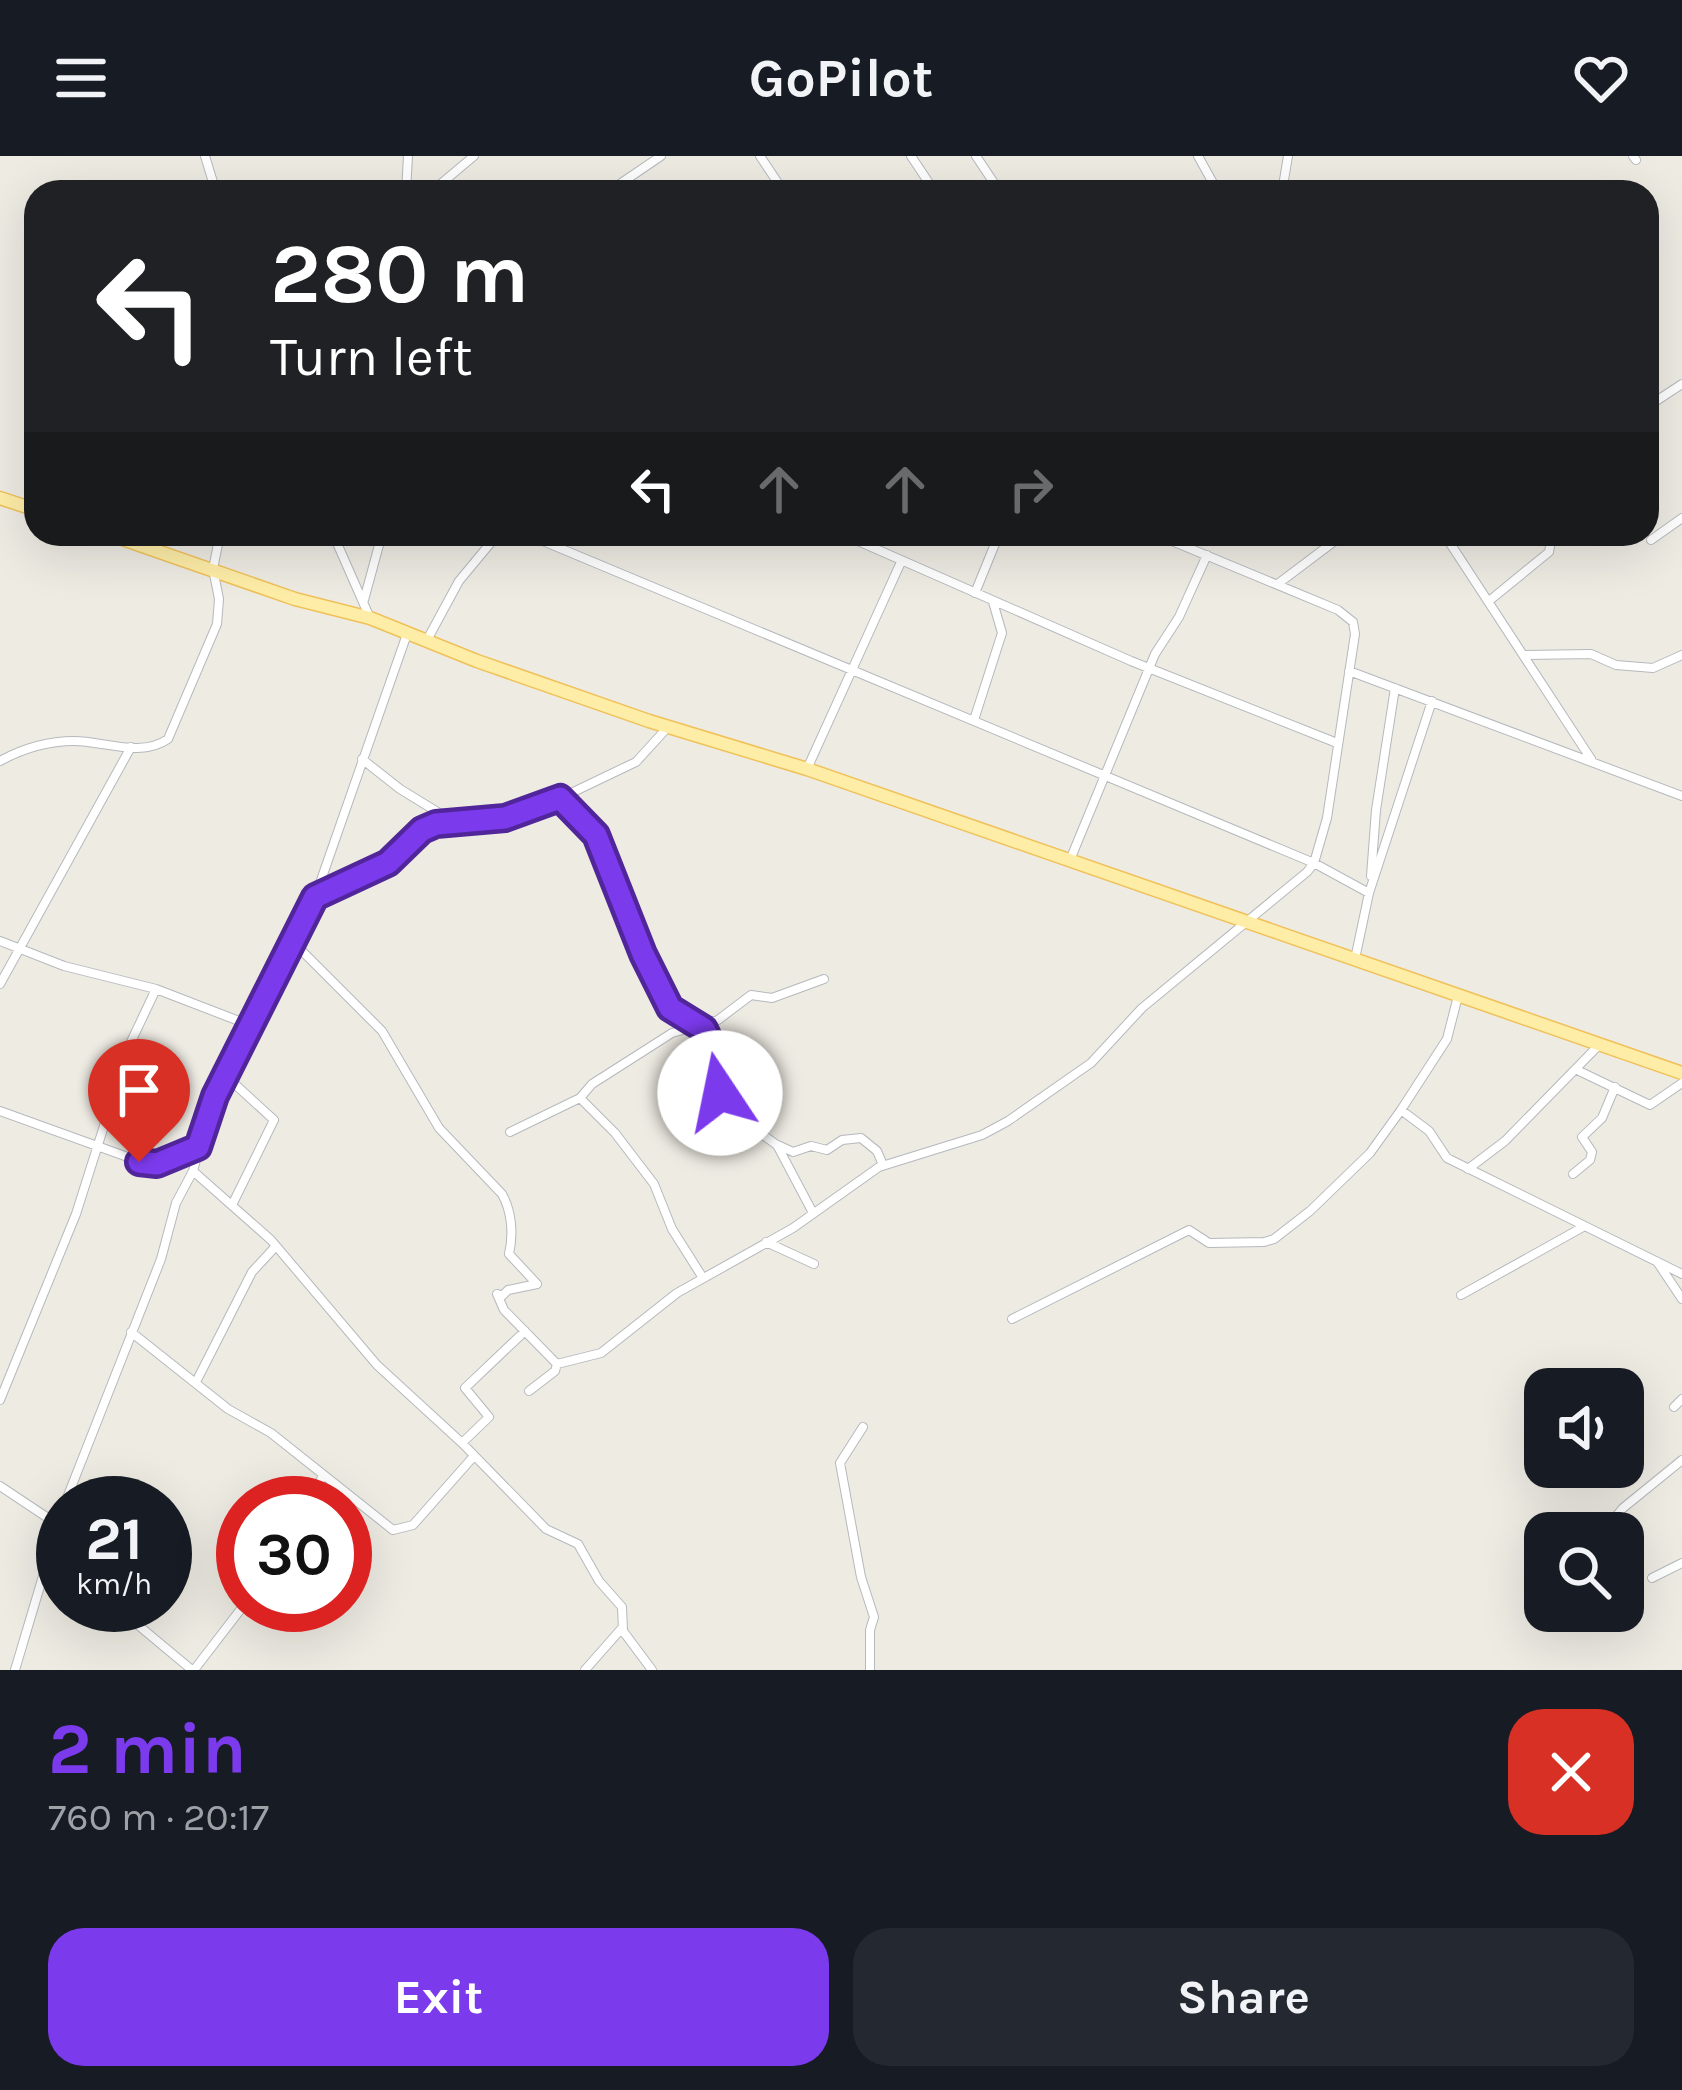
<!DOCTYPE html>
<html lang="en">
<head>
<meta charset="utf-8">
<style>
	body { margin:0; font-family:Karla,sans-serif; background:#242831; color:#f1f3f6; height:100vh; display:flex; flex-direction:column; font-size:45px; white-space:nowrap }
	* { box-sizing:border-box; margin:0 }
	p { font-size:39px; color:#9ea1a6 }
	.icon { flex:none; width:66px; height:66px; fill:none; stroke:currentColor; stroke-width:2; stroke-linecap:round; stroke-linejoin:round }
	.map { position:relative; height:1514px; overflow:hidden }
	.panel { display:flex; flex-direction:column; background:#171b24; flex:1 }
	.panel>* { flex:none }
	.top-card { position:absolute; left:24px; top:24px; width:1635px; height:366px; border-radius:36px; box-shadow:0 12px 48px #0002; background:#202124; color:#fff; overflow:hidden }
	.fabs { position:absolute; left:1524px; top:1212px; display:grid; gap:24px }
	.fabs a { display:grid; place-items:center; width:120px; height:120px; border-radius:24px; background:#171b24; box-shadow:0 12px 48px #0002; font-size:60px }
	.speed { position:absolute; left:36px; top:1320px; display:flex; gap:24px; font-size:60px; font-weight:700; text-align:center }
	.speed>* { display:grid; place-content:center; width:156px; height:156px; border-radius:50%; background:#171b24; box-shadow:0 12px 48px #0002; line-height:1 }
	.speed small { font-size:30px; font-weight:400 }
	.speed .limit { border:18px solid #d22; background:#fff; color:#111 }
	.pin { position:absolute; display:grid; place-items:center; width:102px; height:102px; color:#fff; margin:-123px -51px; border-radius:50% 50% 50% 0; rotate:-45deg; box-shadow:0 0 12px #0007 }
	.pin .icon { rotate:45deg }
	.me { position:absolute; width:132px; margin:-66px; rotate:349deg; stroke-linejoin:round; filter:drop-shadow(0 0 9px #0008) }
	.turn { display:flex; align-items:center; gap:42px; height:252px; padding:0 48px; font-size:54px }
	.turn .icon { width:156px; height:156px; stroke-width:2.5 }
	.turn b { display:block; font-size:84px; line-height:102px }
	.lanes { display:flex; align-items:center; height:114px; padding:0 48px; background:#0003; justify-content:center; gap:60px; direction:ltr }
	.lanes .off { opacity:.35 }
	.round { display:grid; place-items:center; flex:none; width:126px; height:126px; border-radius:36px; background:#242831 }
	.headline { display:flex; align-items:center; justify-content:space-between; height:204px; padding:0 48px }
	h1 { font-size:72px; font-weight:700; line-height:90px; color:#7c3aed }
	.cta { display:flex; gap:24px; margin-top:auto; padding:24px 48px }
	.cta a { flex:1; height:138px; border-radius:36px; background:#7c3aed; color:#fff; font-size:48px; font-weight:700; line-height:138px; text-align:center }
	.cta a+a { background:#242831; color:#f1f3f6 }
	header { display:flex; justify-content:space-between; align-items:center; height:156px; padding:0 48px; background:#171b24; font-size:54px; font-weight:700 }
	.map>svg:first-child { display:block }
</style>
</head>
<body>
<header><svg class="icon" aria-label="menu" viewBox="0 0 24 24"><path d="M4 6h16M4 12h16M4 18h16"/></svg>GoPilot<svg class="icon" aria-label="heart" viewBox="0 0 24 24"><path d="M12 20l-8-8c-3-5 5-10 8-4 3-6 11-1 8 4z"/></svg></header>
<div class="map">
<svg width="1682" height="1514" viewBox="0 0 1682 1514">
	<rect width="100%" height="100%" fill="#eeebe3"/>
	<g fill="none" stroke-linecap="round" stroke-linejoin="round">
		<g stroke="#b5b9bd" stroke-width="10">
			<path id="street" d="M205 0 216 36
				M760 0 784 36
				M911 0 935 36
				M976 0 1000 36
				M1198 0 1218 36
				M1633 0 1636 4
				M406 36 408 0
				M431 36 474 0
				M608 36 661 0
				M1282 36 1288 0
				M1647 251 1682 228
				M333 378 370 462
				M526 378 1314 707 1369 737
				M842 378 1131 505 1337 587
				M1444 378 1591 603
				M1651 384 1682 362
				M1279 427 1344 378
				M975 437 999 378
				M364 444 382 378
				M1489 445 1549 396 1552 378
				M427 484 459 425 498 378
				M1525 499 1591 498 1616 509 1653 512 1682 499
				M1349 515 1682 640
				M974 564 1002 477 993 446
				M362 603 400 633 457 668
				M0 605C22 593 49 585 74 585 104 585 141 602 168 583L217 468 219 443 213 413 220 378
				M807 613 901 406
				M560 642 596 679 664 839 673 854 704 873 731 931 755 932
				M1070 704 1155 498 1179 461 1207 399
				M1371 720 1376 654 1395 532
				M315 741 388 707 422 674 436 668 486 666 542 651 636 606 667 572
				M0 785 64 810 156 833 252 870
				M293 786 382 875 439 972 502 1038C511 1054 514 1076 509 1098L537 1128 508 1134 502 1140 497 1138 504 1154 557 1208
				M1355 803 1369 737 1432 545
				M0 828 131 591
				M1577 914 1650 949 1682 927
				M227 921 274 964 233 1047
				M735 933 749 969 777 989 813 1057
				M668 939 714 938 731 931
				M580 942 592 928 672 877 718 864 751 839 772 842 824 823
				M1401 954 1429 975 1447 1002 1682 1118
				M0 955 147 1008 171 1003 197 992
				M510 976 580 942 615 977 654 1028 672 1073 703 1122
				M778 989 793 996 811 990 827 994 842 984 861 982 877 995 883 1009
				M1468 1013 1505 985 1599 889
				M193 1015 271 1084 377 1209 462 1287 546 1373 578 1388 599 1425 622 1451 623 1475 652 1514
				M1573 1018 1590 1004 1592 996 1582 981 1602 962 1615 931
				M766 1086 814 1108
				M1658 1107 1682 1143
				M1461 1139 1583 1071
				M1012 1163 1189 1074 1209 1087 1264 1086 1274 1083 1310 1055 1370 997 1401 954 1447 883 1458 840
				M131 1176 228 1253 271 1277 393 1374 413 1369 474 1300
				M196 1226 252 1116 276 1090
				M529 1235 555 1215 557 1208 601 1197 677 1137 793 1072 879 1011 982 979 1008 965 1091 907 1142 852 1307 716 1314 707 1327 662 1355 478 1353 466 1338 454 1155 378
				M0 1244 76 1058 130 888 156 833
				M1674 1251 1682 1243
				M863 1271 840 1307 861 1421 874 1461 870 1474V1514
				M462 1287 489 1261 465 1232 525 1175
				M0 1330 63 1372
				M65 1347 161 1103 176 1047 193 1015 210 952 320 727 407 478
				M307 1347 323 1320
				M1602 1377 1623 1352 1682 1304
				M1652 1422 1682 1407
				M114 1449 192 1514
				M15 1514 63 1353
				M194 1514 244 1449
				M585 1514 622 1472"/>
		</g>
		<g stroke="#f0c159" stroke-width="15">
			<path id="primary" d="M0 342 36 354
				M108 378 295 443 370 462 477 505 649 565 807 613 1682 917"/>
		</g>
		<use href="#street" stroke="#fff" stroke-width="8"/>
		<use href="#primary" stroke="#feeda7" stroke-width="12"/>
	</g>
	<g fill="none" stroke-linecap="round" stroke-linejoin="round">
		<g stroke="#51269a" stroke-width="30">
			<path id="route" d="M139 1006 157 1008 198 991 215 940 315 741 388 707 422 674 436 668 505 662 560 642 596 679 643 798 670 852 704 873 731 931 720 937"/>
		</g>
		<use href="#route" stroke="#7c3aed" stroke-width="21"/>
	</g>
</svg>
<div class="fabs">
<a><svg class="icon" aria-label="sound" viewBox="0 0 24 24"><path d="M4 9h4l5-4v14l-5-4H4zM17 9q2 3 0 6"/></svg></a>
<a><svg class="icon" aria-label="search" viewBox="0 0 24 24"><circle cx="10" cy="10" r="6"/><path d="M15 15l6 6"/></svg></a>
</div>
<div class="speed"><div>21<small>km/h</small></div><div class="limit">30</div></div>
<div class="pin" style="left:139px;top:1006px;background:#d93025"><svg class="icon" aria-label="arrive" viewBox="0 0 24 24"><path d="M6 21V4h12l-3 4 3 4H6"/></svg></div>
<svg class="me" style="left:720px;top:937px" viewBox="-20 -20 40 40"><circle r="19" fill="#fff"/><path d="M0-13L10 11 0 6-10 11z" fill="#7c3aed"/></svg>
<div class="top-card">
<div class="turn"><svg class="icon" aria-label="left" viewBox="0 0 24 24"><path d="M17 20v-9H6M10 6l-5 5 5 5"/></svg><div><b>280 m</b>Turn left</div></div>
<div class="lanes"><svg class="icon" aria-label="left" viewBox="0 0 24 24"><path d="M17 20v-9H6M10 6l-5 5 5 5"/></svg><svg class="icon off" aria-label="ahead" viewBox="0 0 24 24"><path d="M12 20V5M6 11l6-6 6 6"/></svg><svg class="icon off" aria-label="ahead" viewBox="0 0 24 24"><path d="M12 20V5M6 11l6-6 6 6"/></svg><svg class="icon off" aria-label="right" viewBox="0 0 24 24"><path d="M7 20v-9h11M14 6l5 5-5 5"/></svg></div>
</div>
</div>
<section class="panel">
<div class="headline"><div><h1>2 min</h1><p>760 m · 20:17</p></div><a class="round" style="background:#d93025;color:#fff"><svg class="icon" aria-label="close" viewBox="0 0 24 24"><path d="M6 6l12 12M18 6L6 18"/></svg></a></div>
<div class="cta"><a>Exit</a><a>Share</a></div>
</section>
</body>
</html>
